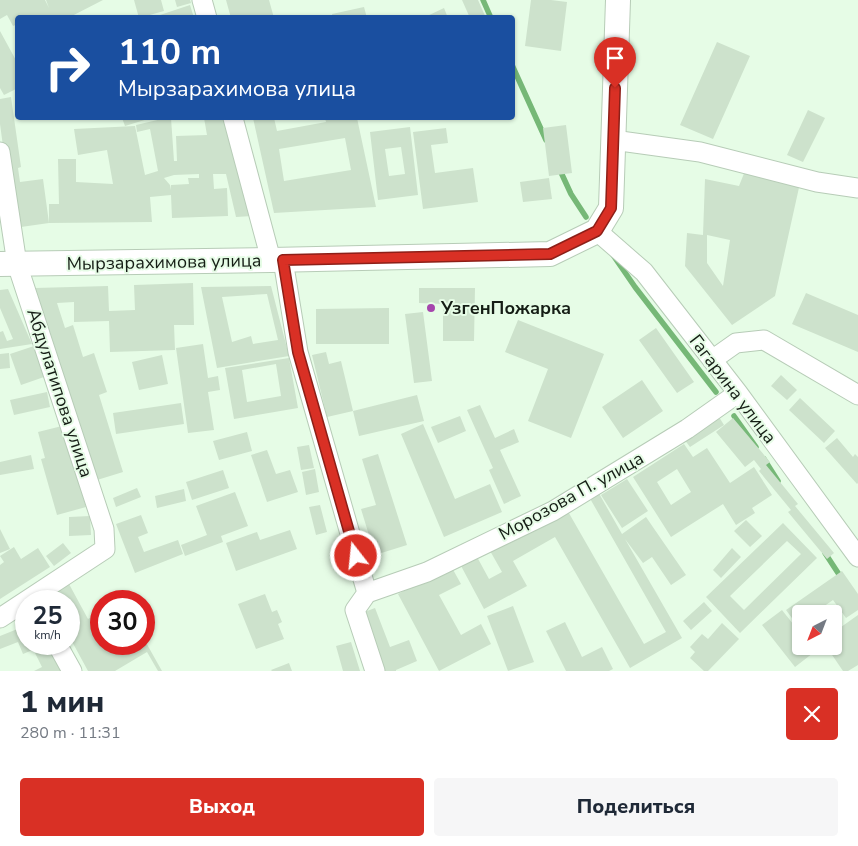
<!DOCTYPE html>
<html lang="ru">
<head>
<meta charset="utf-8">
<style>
	body { margin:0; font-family:"Nunito Sans",sans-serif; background:#f6f6f7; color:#1f2937; height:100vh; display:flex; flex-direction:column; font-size:19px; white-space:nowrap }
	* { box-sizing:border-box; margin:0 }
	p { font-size:16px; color:#747a83 }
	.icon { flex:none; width:28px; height:28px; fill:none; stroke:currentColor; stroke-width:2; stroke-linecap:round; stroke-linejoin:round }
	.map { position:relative; height:671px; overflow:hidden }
	.drawer { display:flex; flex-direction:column; background:#fff; flex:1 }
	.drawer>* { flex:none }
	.hud { position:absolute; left:15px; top:15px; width:500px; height:105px; border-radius:5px; box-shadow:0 1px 4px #0004; background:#1a4fa0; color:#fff; overflow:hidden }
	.needle { width:32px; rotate:222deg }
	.controls { position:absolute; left:792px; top:605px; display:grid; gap:10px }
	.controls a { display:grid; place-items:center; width:50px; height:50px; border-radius:5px; background:#fff; box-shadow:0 1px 4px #0004; font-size:25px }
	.speed { position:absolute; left:15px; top:590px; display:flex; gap:10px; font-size:25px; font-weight:700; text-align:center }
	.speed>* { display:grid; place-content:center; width:65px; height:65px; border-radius:50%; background:#fff; box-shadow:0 1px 4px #0004; line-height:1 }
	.speed small { font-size:12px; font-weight:400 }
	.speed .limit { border:8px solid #d22; background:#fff; color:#111 }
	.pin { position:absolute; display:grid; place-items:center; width:42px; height:42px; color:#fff; margin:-51px -21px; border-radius:50% 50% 50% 0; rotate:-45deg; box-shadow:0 0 5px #0007 }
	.pin .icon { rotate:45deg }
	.me { position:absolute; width:55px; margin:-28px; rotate:344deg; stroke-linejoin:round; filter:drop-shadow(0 0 4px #0008) }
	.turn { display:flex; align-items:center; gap:18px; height:105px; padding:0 20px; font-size:22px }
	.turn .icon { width:65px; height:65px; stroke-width:2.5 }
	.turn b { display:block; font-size:35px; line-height:42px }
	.round { display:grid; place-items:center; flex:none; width:52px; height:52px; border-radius:5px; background:#f6f6f7 }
	.headline { display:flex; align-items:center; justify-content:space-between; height:85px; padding:0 20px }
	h1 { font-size:30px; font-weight:800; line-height:38px }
	.primary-button { display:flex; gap:10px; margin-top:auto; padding:10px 20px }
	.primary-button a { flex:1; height:58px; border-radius:5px; background:#d93025; color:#fff; font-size:20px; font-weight:800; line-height:58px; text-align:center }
	.primary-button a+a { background:#f6f6f7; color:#1f2937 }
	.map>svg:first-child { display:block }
</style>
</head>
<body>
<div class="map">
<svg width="858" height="671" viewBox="0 0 858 671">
	<rect width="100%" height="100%" fill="#e6fce6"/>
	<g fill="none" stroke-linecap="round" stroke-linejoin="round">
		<path stroke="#76b877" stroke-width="5.5" d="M483 0 491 18
			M512 65 546 140
			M559 168 571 194 586 217
			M613 255 635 287 716 392
			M734 416 756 447
			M764 459 778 481
			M825 553 842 579"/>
	</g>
	<path fill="#cde2cc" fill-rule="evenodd" d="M0 0H45L49 8 46 0H103L68 18H36L35 15 31 18H18V24L13 26 7 15 0 19Z
		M134 0H161L164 11 139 18Z
		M175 0H190L191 3 177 7Z
		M226 0H269L274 18H231Z
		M462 0H478L486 18H470Z
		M531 0H551L567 2 561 51 525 46Z
		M190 5 194 18H154V17Z
		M364 7 367 18H333L332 14Z
		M444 8 448 18H423Z
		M0 31 18 64V88L4 95 0 88Z
		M717 42 750 56 713 139 680 125Z
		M11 97 21 167 18 168 20 182 43 179 49 223V204H59L58 159H76V182L113 184 107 150 78 155 74 129 135 126 145 175 158 171 150 129 137 132 136 125 166 118H171L174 161H177L176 136 207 135 204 118H226L252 216 236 217 226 174H213L214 189 227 188 228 216 172 218 171 195 150 197 152 222 49 223 14 228 0 124V99ZM199 174V178H188L189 184 171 185V190L170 185 164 178 174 175Z
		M808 110 825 118 803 162 787 155Z
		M122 118H151L125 126Z
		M253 118H274L277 131 326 122 325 118H357L376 207 274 213ZM345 138 351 170 284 181 279 149Z
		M566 125 572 173 549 176 543 128Z
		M410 127 418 195 378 200 370 132ZM401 147 405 174 389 176 385 149Z
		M446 128 448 143 431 145 435 173 473 168 478 202 423 209 413 132Z
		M747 166 800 183 775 296 732 325 685 266 687 233 703 235 705 179 739 186ZM707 235 730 240 723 286 707 263Z
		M549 178 552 199 523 202 520 182Z
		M193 283 194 325H174L175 350 110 352 109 321 74 322V302L57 303 65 328 73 325 83 357 94 353 107 392 99 395 123 472 97 480 50 332 35 288 108 286 109 311 135 310 134 285Z
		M271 286 289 356 217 368 201 287ZM267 294 278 340 253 344 251 336 232 342 222 297Z
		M419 288H475L474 341H443V304L419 303Z
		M8 289 32 344 0 349V332L3 331 7 341 13 339 0 308V290Z
		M806 293 858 315V352L792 324Z
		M389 308V344H316V309Z
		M423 312 432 381 414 383 405 314Z
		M518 320 604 354 571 438 528 421 548 369 505 352Z
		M656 328 694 382 677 393 639 340Z
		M203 344 208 378 218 376 220 390 208 392 214 430 188 433 176 348Z
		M34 346 44 377 21 385 10 354Z
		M326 352 329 364 341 361 353 411 327 417 312 355Z
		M9 353 10 368 0 369V354Z
		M162 355 168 384 139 390 132 362Z
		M289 358 298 408 234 419 225 368ZM276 364 281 396 247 402 242 370Z
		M781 375 797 390 787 400 771 386Z
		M642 380 663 411 623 438 602 407Z
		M47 392 50 407 14 415 10 400Z
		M417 395 424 421 359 436 353 411Z
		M800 398 835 431 824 443 789 410Z
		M181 403 184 424 116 434 113 413Z
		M480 405 495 438 514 429 519 442 500 450 521 496 504 504 489 470 493 468 467 410Z
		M460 416 466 431 438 443 431 427Z
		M719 417 724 425 690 447 684 439Z
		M733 418 770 462 766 465 798 504 795 506 834 553 827 559 788 512 791 510 759 471 761 469 754 460 745 467 716 432Z
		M423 424 455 499 490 484 502 512 444 537 401 434Z
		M62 426 86 507 57 515 41 459 45 458 38 432Z
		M247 432 252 451 219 460 213 441Z
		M837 438 853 457 855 454 858 457V483L857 484 825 448Z
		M684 444 693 457 707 448 730 483 754 467 772 495 752 508 755 513 736 525 723 504 671 537 633 477ZM677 469 691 492 671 505 657 482Z
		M309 445 314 468 301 470 297 447Z
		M267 450 276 474 290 470 298 492 267 502 251 455Z
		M378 454 407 545 375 555 361 509 376 505 362 459Z
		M31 455 34 469 0 475V462Z
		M315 469 319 492 306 495 302 472Z
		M223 470 229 488 192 500 186 482Z
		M627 479 648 511 622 528 601 495Z
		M137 488 141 497 116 507 113 498Z
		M184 489 186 501 157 508 155 496Z
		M597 490 622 534 646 517 686 575 671 585 652 557 643 563 625 539 682 638 630 668 555 537 513 561 527 586 484 609 460 564 476 555 489 579 502 572 489 549 566 508 644 644 666 632 588 495Z
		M235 492 248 526 221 536 223 542 185 556 181 545 207 535 196 506Z
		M320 505 327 532 316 535 309 507Z
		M141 515 148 533 138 537 144 552 178 540 183 554 135 573 116 524Z
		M90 516 91 535 69 536V517Z
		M746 520 762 536 750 547 734 531Z
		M783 523 817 558 740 633 706 597ZM787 541 801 554 744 610 730 596Z
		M0 529 10 549 0 553Z
		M290 530 297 549 236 571 226 543 257 532 260 540Z
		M63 543 71 553 54 566 46 556Z
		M14 547 21 559 38 548 50 567 0 599V565L4 562 0 556Z
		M732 548 741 557 721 578 713 570Z
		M451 566 461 584 439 595 461 635 481 624 491 644 439 671 398 594Z
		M842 571 858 594V610L846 618 833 600 813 614H801V622L797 625 786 610Z
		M69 584 88 619 97 614 101 622V644H144V639L162 671H158L147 652 115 671H88L69 636V601H49L46 596Z
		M265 594 272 612 277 610 282 622 278 624 284 639 256 649 238 604Z
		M704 602 712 611 691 630 683 621Z
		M513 606 534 662 508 671 487 616Z
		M375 608 390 647 409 640 417 661 396 670V671H381L359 614Z
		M26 609V644H47L23 654 18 642 0 649V636L25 626 19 612Z
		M782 610 801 634V646H822L795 667 762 625Z
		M858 615V665L848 671H843L826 646H834V632Z
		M565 622 582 657 602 647 613 669 609 671H566L546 631Z
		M722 623 739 639 708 671H704L690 658 695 652 690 647 702 634 708 639Z
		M351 642 360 671H343L336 646Z
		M52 644 65 671H34L42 667 35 653Z
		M289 663 292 671H272L271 670Z"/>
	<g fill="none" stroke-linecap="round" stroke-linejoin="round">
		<g stroke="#b7ccb7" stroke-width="21">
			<path id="minor" d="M202 0 207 18
				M233 118 271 260
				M613 140 700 152 817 182 858 188
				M0 152 17 264 104 529 105 549 0 618
				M597 231 644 272 738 393 858 557
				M283 260 298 352 367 593 355 610 375 671
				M712 360 736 343 764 340 858 395
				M367 593 427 572 553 511 687 429 738 393
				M57 644 72 671"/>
		</g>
		<g stroke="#b7ccb7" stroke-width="26">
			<path id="major" d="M0 264 271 260 550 254 597 231 611 208 618 0"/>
		</g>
		<use href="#minor" stroke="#fff" stroke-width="19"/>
		<use href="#major" stroke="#fff" stroke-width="24"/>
	</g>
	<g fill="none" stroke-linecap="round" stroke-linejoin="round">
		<g stroke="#8d1f18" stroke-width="12">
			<path id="route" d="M356 556 298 352 283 260 550 254 597 231 611 208 615 88"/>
		</g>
		<use href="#route" stroke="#d93025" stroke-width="9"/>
	</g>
	<circle fill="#a646ad" stroke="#e6fce6" stroke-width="2" cx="431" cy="308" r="5"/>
	<g text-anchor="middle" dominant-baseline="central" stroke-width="4" stroke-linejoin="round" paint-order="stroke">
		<g font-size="18" fill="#151d15" stroke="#e6fce6">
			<text transform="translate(164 262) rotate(-1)">Мырзарахимова улица</text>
			<text transform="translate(733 389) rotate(53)">Гагарина улица</text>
			<text transform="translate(60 393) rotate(72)">Абдулатипова улица</text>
			<text transform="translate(571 496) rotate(-29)">Морозова П. улица</text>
		</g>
		<g font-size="18" font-weight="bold" fill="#151d15" stroke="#e6fce6" text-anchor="start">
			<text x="441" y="308">УзгенПожарка</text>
		</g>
	</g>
</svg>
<div class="controls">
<a><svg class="needle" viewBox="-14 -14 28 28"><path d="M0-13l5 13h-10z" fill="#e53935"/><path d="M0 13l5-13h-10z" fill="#747a83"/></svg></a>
</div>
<div class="speed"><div>25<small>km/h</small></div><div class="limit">30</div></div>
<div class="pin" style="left:615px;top:88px;background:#d93025"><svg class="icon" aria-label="arrive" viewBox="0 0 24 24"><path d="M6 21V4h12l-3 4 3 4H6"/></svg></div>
<svg class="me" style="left:356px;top:556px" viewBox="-20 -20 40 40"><circle r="17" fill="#d93025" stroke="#fff" stroke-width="3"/><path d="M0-11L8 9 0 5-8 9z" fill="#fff"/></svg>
<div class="hud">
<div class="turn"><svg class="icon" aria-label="right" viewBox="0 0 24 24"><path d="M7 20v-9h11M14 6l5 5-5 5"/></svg><div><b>110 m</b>Мырзарахимова улица</div></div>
</div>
</div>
<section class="drawer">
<div class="headline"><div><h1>1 мин</h1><p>280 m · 11:31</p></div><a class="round" style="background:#d93025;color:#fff"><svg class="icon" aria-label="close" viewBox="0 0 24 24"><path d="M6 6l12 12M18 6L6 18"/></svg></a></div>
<div class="primary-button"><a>Выход</a><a>Поделиться</a></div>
</section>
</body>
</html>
